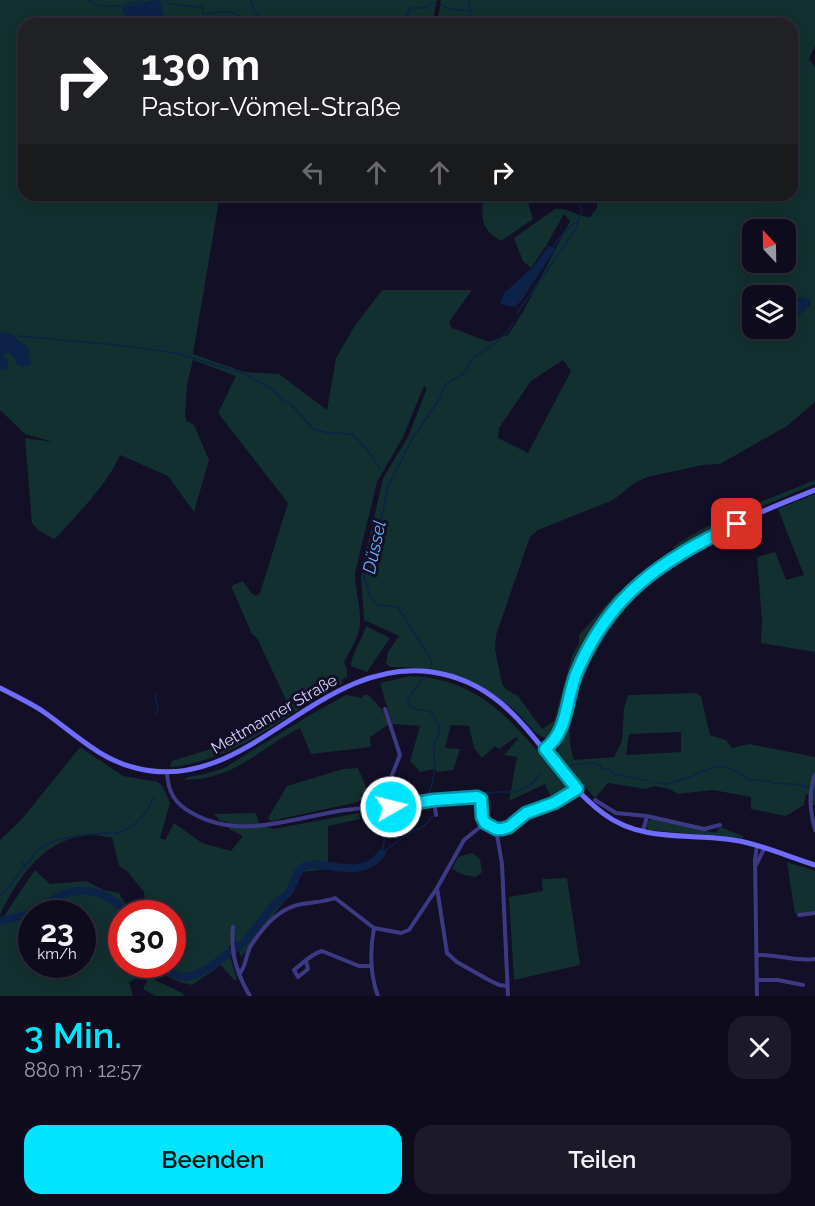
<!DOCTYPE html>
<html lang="de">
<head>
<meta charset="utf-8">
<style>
	body { margin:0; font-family:Raleway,sans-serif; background:#1c1929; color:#f1f3f6; height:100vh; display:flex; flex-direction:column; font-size:22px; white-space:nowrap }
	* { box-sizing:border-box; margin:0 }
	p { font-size:20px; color:#9b9ba3 }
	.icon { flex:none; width:33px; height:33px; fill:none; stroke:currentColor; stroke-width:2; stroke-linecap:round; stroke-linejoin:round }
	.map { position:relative; height:996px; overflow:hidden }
	.details { display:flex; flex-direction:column; background:#0e0b1c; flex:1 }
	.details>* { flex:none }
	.banner { position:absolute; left:18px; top:18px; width:780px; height:183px; border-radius:18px; box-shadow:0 3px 15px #0003,0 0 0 2px #2e2b3b; background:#202124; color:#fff; overflow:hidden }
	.needle { width:39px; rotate:338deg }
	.buttons { position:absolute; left:742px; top:219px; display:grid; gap:12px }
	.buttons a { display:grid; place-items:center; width:54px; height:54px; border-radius:12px; background:#0e0b1c; box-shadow:0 3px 15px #0003,0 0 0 2px #2e2b3b; font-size:30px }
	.speed { position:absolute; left:18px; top:900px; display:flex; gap:12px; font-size:30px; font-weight:700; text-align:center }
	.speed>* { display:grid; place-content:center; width:78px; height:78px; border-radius:50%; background:#0e0b1c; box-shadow:0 3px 15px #0003,0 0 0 2px #2e2b3b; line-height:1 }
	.speed small { font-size:15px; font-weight:400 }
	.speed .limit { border:9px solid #d22; background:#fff; color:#111 }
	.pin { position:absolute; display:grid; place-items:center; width:51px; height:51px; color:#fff; margin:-26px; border-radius:12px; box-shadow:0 3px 9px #0006 }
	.me { position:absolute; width:66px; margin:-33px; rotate:82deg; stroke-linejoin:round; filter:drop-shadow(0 0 4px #0008) }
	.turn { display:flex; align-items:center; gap:21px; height:126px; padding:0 24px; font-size:27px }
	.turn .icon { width:78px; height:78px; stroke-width:2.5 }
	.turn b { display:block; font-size:42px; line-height:51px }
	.lanes { display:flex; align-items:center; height:57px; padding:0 24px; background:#0003; justify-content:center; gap:30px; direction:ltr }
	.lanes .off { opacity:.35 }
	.round { display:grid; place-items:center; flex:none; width:63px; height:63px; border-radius:18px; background:#1c1929 }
	.overview { display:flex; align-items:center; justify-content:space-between; height:102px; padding:0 24px }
	h1 { font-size:36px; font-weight:600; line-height:45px; color:#00e5ff }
	.action { display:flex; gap:12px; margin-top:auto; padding:12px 24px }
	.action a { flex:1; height:69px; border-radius:18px; background:#00e5ff; color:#111; font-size:24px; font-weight:600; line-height:69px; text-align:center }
	.action a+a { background:#1c1929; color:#f1f3f6 }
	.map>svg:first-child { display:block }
</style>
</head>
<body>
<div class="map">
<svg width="815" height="996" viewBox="0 0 815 996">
	<rect width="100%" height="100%" fill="#130f26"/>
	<path fill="#12302f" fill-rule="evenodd" d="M0 0H437L432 24H218L210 19 194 24H24V195H220L193 354 244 372 279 374 327 410 336 358 354 327 382 290H472L449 322 452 328 489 342 508 335 523 312 570 221 564 214 546 246 531 268 523 261 514 238 555 209C567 207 577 217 590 217L597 208V202L594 195H792V24H437L441 0H815V46L809 59 815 67V402L787 426 720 464 703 465 647 477 635 483 613 500 538 530 530 537 496 635 495 649 502 684 507 690 518 696 542 729 554 721 572 656 579 643V635L617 593 638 588 660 568 680 556 686 558C670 566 654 578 641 591 605 627 555 708 574 760L614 757 622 741 624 708 628 695 696 693 701 696 710 735 726 740 732 748 749 744 815 757V805H811L810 795 806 794 804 805 786 816 751 809V797L713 790 678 794 670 789 654 786 646 789 608 783 595 798 556 756 561 741 551 733 546 738C533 735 525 719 515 711 478 678 440 666 390 667L386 664 388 652 399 636 364 620 361 575 383 478 408 437 427 388 424 386 403 437 377 482 355 573C355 590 363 616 359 631 356 642 349 652 344 662L347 670V677L341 680 343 683 329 690C280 720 230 762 170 767L172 761 211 749 239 736 288 704 257 638 252 634 231 586 243 581 252 594 256 596 260 593 288 503 218 413 236 376 193 360 187 385 185 416 187 421 194 425 209 460 194 512 168 476 120 455C107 485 80 511 58 536L54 539 38 530 32 523 25 438 53 442 25 434 0 410ZM753 230H786V262H753ZM753 296H786V310L799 298 810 301V304L805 310 788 322 781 335 774 331V329L753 328ZM563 360 571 371 528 453 498 438 499 428 531 381ZM681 732V752L626 755 629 734Z
		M484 195H513L528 202 533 219 501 241C480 229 481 218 484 195Z
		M815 480V484L751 511 674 549 673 547C717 517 766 500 815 480Z
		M815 494V652L761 643 762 620 757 557 775 552 786 580 804 575 778 509Z
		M366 626 390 638 367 672 351 666C352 652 362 640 366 626Z
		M410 676C486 678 524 734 566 788L551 798 545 784 509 801 517 757 504 755 518 739 516 737 499 749 495 746 482 758 474 748 469 726 451 725 445 748 460 749 453 770 438 772 435 769 420 772 410 761 420 726 392 724 380 683Z
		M346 695 362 698 363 695H368L381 708 389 724 370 737 371 747 311 754 300 728C257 749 238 779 184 780L188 777 205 774 224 768 310 715Z
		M80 747 123 776 158 782 163 787 170 803 160 838 165 840 174 823 202 843 231 851 243 836 229 829V822L220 821 214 814 256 813 259 824 273 829 359 813 360 819 328 826V869L302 872 297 885 241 957 235 941 229 946 230 957 237 979 234 980 221 965 192 985C179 982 167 979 158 968L129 982 133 996H0V926L4 916 35 870 50 884 86 881 104 890 119 893 131 913 122 914V964H172V914L147 913 144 892 127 871 119 866 112 837C106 838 100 835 94 835 46 835 18 877 0 915V840L22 819ZM32 914H82V964H32Z
		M358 768 368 792 358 802 271 821 268 818 287 786 343 769Z
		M653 818 716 833 720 827 743 836V838L648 830 646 825 648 821Z
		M472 853 480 859 482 872 476 877 464 875 452 869 458 857Z
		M787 862 815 871V911L795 914Z
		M567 878 580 965 514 980 509 897 543 891 542 879Z
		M149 977 184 994 183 996H156L143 989Z"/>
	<path fill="#0c2248" d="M153 0H160L164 15 162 17 127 20 122 9 124 7Z
		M549 246 556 248 521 301 515 307 500 304 504 293 532 268Z
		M803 296 810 301 808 307 786 325V310Z
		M0 332 12 334C27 352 28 336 31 364L23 367 15 363 16 360 9 353H4L3 356 7 359 8 365 6 370H0Z"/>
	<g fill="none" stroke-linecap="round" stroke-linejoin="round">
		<path stroke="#0c2248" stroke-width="1.5" d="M88 0C103 12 126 5 143 0
			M166 0 169 4 196 7 201 5 204 14C218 12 234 8 244 21L324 24
			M251 0 254 11 258 15V21
			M441 5 449 9 471 11
			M387 24 408 15V12L411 8H422L435 2
			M467 24 471 11 468 0
			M553 247C560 236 567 227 578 221
			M517 313 576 229 582 209 574 195
			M18 336 117 345 176 353 245 374 273 390 284 402 290 403 313 429 328 433 352 434 366 448 380 469
			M431 669 432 661 399 609 397 607 378 605 375 602 370 596 364 576 381 521 388 486 411 441 440 398 445 385 464 373 472 359 498 341 507 332 513 322
			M426 675 409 697 407 702C416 714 420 708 431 712L440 728C440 736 433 743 434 752 435 768 435 780 428 796
			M155 694 158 710 155 716
			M571 765 594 763 601 765 602 769H609L615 774 648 781
			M653 782 667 784 693 776C697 772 700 773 706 770 728 761 732 770 750 780 760 778 765 781 775 783 787 785 797 782 809 788
			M433 798 499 792H515L533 783 540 773
			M382 852 388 823 409 807
			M382 853 404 836 424 826 433 816
			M25 866C32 862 31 856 37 851 56 835 89 835 113 832L117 834C137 826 146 814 155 796
			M0 895 7 889 25 866 21 861
			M51 902 52 895"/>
		<path stroke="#0c2248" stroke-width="8" d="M0 921C13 918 29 916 40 909 49 905 55 898 64 894 87 886 113 894 127 914
			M161 964C181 985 197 976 217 962 226 955 235 950 243 943 254 932 262 919 272 907 277 901 284 898 289 892 293 886 294 878 299 871 314 851 357 887 382 853"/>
		<path stroke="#3d3a85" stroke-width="4" d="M385 709 400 755 390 780
			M167 773C168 792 175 804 192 813 244 843 300 814 354 809 366 807 379 808 391 807 419 803 446 799 474 797L481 799 482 817 485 823 496 829H502L509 827 526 813 554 803 577 789
			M815 775C808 795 810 809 815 830
			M390 780 391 807
			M434 800 436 815
			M595 800 616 813 647 816 704 829 720 825
			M362 808C365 797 378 783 390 780
			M496 829 502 864 508 996
			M643 831 647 816
			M757 846 755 859 757 996
			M756 865 764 849
			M437 888 447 953 457 962 487 979 499 985 507 986
			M799 915 815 913
			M233 927C230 951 238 976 250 996
			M374 928C370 950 370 975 378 996
			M757 955C777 954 796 962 815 959
			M306 961 308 969 298 977 294 970C303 963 311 954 322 951L359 966H372
			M239 974C247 967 245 953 252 944 265 925 279 908 302 904 313 902 325 902 335 898L374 928 401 933 409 930 437 888 464 840 485 823
			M757 980H778L803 985"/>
		<path stroke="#6f6bff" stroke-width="5" d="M0 688C14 695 28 702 41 710 72 731 98 759 136 768 248 797 316 656 432 672 521 685 542 768 604 814 640 841 685 834 726 839 756 842 786 856 815 865
			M545 749C568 731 568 689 581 662 628 564 720 528 815 490"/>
	</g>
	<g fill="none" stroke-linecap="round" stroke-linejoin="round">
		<g stroke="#0095a6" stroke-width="15">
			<path id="route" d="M391 807 434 800 477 797 481 799 482 817 485 823 496 829H502L509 827 526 813 554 803 577 789 545 749C568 732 566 699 576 674 609 594 662 560 737 524"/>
		</g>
		<use href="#route" stroke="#00e5ff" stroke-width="10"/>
	</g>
	<g text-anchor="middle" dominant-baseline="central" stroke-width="6" stroke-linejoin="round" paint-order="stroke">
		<g font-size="16" fill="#d9d4ff" stroke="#130f26">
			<text transform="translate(274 714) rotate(-30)">Mettmanner Straße</text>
		</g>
		<g font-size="18" font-style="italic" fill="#62b6ff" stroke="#130f26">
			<text transform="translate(374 547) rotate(-78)">Düssel</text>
		</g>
	</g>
</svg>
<div class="buttons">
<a><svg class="needle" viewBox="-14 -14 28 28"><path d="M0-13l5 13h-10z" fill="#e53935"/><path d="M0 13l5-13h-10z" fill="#9b9ba3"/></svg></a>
<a><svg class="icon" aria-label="layers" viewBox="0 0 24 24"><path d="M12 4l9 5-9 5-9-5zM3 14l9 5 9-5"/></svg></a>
</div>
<div class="speed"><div>23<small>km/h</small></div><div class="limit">30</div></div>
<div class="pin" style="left:737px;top:524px;background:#d93025"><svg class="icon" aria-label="arrive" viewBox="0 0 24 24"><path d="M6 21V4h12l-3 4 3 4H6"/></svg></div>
<svg class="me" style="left:391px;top:807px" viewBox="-20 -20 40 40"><circle r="17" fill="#00e5ff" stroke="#fff" stroke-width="3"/><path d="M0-11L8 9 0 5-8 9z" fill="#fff"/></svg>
<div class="banner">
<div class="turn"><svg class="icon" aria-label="right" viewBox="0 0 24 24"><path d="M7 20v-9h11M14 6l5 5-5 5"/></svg><div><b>130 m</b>Pastor-Vömel-Straße</div></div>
<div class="lanes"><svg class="icon off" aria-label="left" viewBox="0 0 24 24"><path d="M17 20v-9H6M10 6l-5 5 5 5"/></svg><svg class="icon off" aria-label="ahead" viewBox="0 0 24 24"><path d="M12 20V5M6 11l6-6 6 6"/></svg><svg class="icon off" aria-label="ahead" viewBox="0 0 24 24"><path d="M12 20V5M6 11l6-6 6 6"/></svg><svg class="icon" aria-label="right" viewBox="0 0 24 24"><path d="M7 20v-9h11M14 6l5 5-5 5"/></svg></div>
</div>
</div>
<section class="details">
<div class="overview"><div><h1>3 Min.</h1><p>880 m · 12:57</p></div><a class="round"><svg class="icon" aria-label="close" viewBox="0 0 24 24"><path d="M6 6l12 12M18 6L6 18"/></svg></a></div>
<div class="action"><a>Beenden</a><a>Teilen</a></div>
</section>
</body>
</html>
